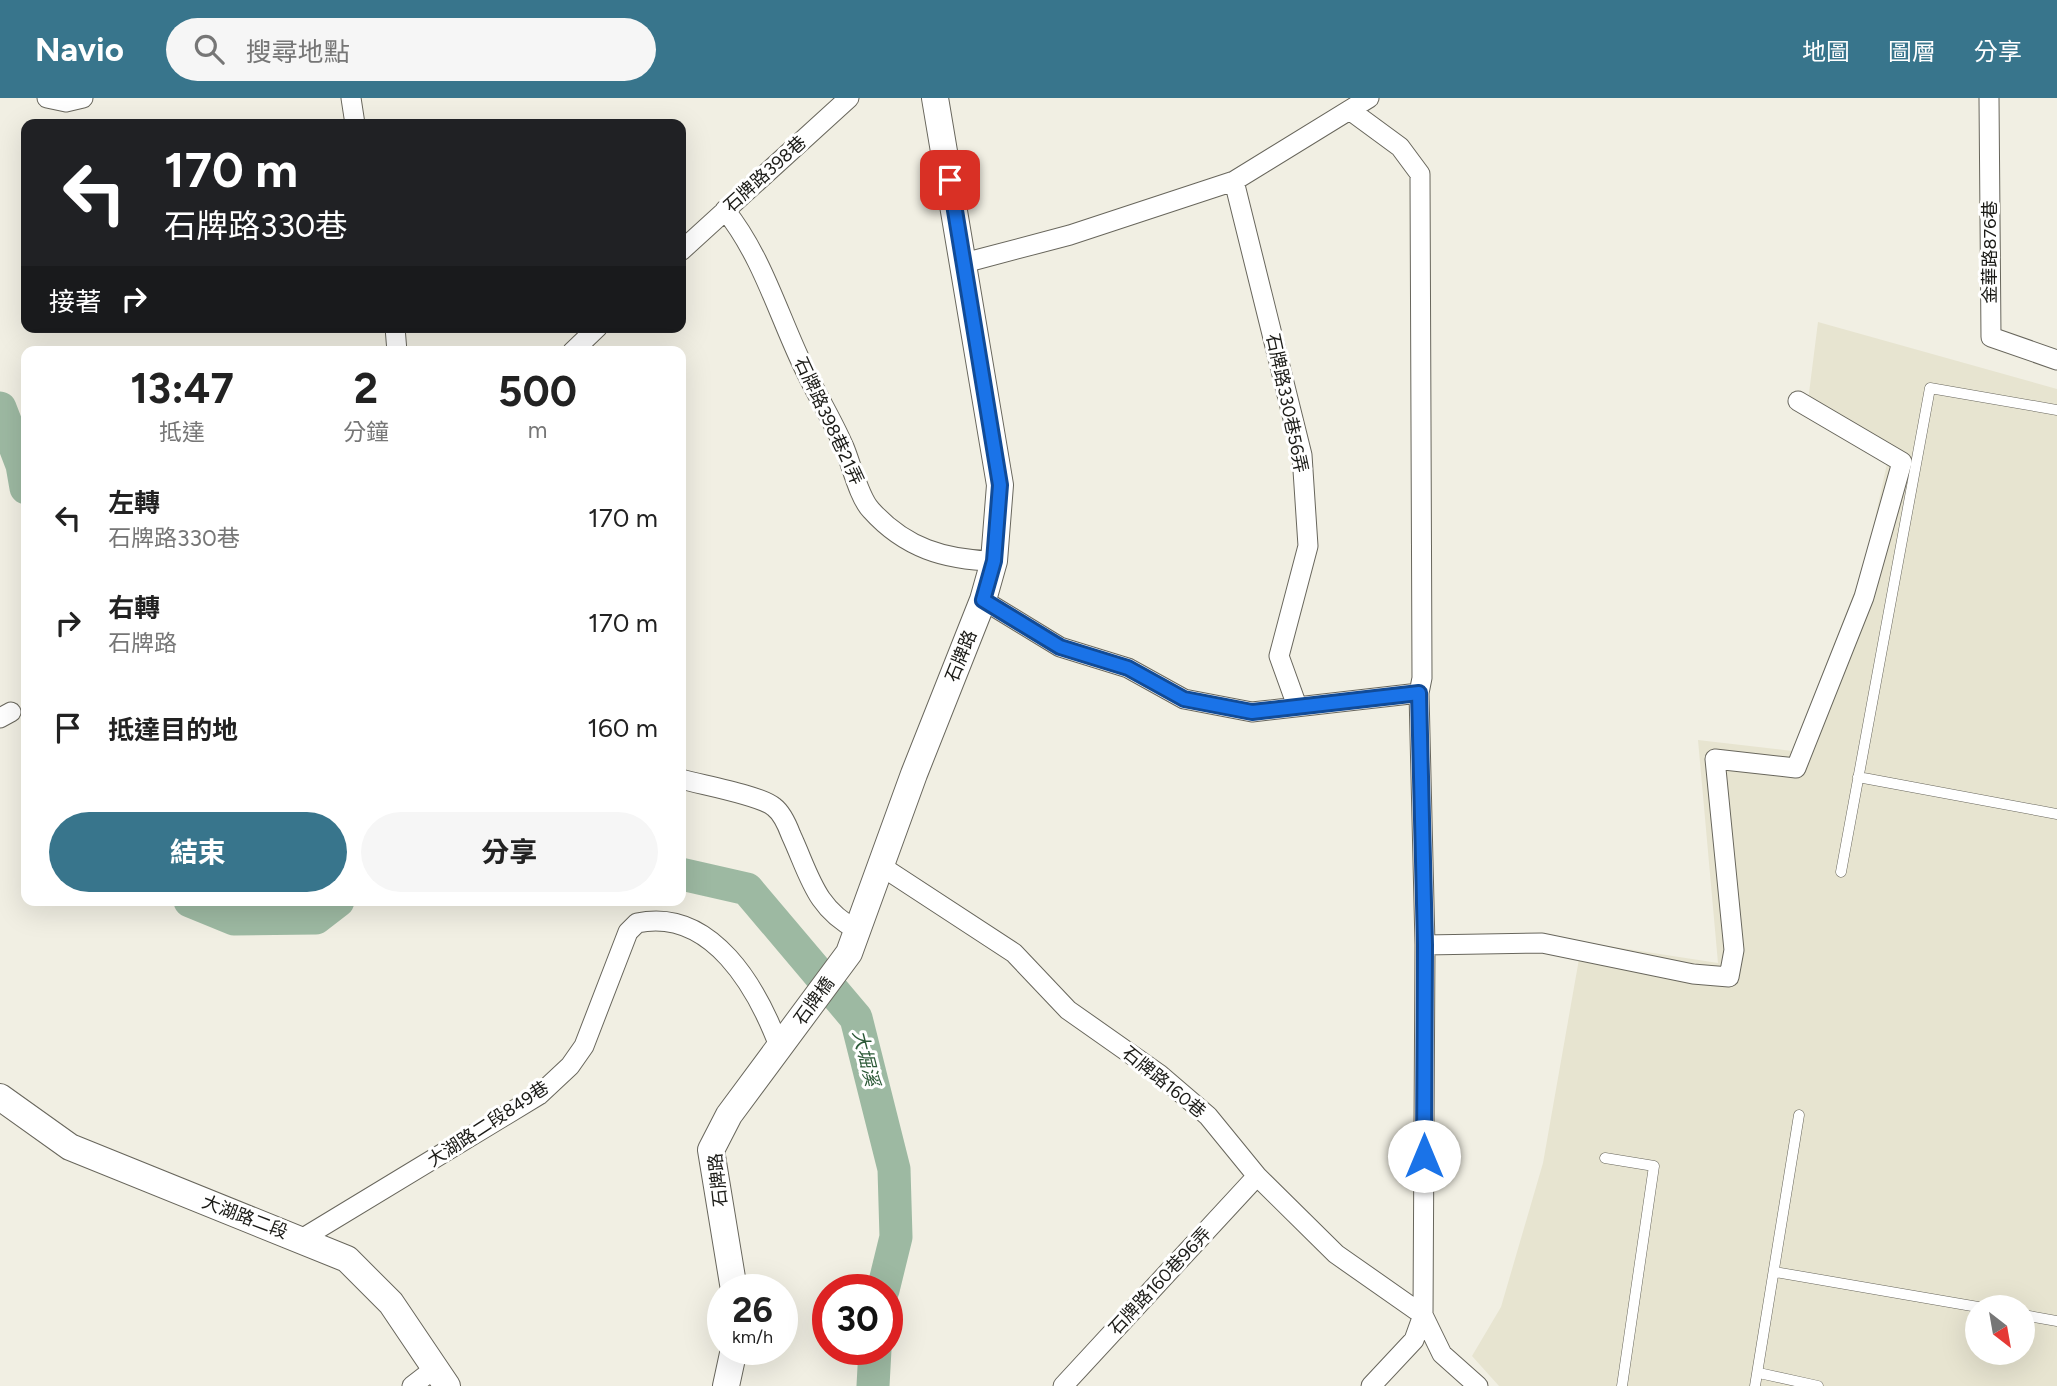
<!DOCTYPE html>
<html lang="zh-TW">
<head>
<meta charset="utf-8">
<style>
	body { margin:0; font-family:Figtree,"Noto Sans TC",sans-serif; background:#f6f6f6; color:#222; height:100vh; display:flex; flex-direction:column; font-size:26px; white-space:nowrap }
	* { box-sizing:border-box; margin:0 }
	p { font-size:23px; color:#767676 }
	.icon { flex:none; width:38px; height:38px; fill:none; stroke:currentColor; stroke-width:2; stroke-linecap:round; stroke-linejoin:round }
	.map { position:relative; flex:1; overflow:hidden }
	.drawer { position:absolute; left:21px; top:248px; width:665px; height:560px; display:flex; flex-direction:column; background:#fff; border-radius:14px; box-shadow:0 7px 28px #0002 }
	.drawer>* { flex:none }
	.top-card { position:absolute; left:21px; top:21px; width:665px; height:214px; border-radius:14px; box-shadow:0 7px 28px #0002; background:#202124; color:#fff; overflow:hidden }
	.needle { width:46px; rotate:149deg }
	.tools { position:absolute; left:1965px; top:1197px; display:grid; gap:14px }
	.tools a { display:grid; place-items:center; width:70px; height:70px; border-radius:50%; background:#fff; box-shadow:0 7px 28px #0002; font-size:35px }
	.speed { position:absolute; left:707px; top:1176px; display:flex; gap:14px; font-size:35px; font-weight:700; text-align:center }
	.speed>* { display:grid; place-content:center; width:91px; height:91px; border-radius:50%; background:#fff; box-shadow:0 7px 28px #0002; line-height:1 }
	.speed small { font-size:18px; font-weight:400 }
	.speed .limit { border:10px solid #d22; background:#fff; color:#111 }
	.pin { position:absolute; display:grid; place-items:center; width:60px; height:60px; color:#fff; margin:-30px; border-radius:14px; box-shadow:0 4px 10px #0006 }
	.me { position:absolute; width:77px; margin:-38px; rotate:0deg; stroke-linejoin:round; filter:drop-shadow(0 0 5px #0008) }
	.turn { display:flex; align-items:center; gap:24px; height:147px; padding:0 28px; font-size:32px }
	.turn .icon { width:91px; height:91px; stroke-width:2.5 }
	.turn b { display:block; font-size:49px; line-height:60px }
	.then { display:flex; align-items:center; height:66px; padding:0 28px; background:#0003; gap:14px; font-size:26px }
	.eta { display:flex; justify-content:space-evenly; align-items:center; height:119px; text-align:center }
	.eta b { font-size:42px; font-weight:700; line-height:49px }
	.primary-button { display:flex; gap:14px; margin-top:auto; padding:14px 28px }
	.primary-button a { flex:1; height:80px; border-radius:42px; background:#38758c; color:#fff; font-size:28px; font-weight:700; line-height:80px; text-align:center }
	.primary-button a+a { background:#f6f6f6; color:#222 }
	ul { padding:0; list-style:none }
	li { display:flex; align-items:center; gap:21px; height:105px; padding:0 28px }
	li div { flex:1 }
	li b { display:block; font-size:26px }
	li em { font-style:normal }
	header { display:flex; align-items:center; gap:42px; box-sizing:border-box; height:98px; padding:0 35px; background:#38758c; color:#fff }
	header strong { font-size:33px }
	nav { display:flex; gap:38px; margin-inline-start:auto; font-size:24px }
	.search { width:490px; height:63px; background:#f6f6f6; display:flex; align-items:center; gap:18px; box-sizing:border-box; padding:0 24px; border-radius:38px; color:#767676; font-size:26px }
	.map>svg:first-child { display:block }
</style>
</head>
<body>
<header>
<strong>Navio</strong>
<div class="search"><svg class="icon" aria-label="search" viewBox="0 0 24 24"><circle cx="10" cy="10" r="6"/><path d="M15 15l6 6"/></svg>搜尋地點</div>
<nav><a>地圖</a><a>圖層</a><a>分享</a></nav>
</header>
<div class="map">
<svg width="2057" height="1288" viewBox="0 0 2057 1288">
	<rect width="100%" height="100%" fill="#f1efe3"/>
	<path fill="#e7e4d0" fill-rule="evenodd" d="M1818 224 2057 291V1288H1499L1472 1258 1501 1209 1543 1065 1582 844 1718 865 1698 642 1792 653 1865 467 1888 361 1808 303ZM1978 1209H2023V1255H1978Z"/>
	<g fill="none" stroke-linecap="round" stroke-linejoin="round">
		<path stroke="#9db9a2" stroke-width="33" d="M0 310 22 367 26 390
			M681 776 747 791 856 920 894 1071 896 1139 883 1192
			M190 803 234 821 316 820 338 803
			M873 1288 875 1251"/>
		<g stroke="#68665c" stroke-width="11">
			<path id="lane" d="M1858 679 2057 716
				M1841 774 1930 290 2057 312
				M1605 1060 1654 1068 1622 1288
				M1775 1174 1978 1209
				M2023 1217 2057 1223
				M1759 1275 1818 1288
				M1755 1288 1799 1017"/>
		</g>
		<g stroke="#68665c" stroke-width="21">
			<path id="street" d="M47 0 66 4 83 0
				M351 0 355 26
				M1989 0 1991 239 2057 262
				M1351 13 1400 49 1420 76 1422 580 1419 595 1425 847 1423 1217 1414 1242 1371 1288
				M1234 83 1302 357 1308 448 1279 558 1297 608
				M725 112C762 158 778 216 803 268 816 296 832 321 844 349 851 365 859 400 871 412 905 450 945 462 994 463
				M681 153 849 0
				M964 165 1070 137 1234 83 1369 0
				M395 229 397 254
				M572 254 598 229
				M983 502 1060 549 1128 570 1184 601 1252 614 1419 595
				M0 620 11 614
				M681 681C702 687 760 697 774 709 782 715 788 729 791 737 810 778 815 810 857 832
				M881 768 1014 855 1068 912 1159 976 1208 1018 1257 1078 1336 1156 1423 1217 1442 1256 1478 1288
				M1425 847 1542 845 1693 876 1729 879 1734 852 1715 661 1796 670 1864 499 1902 364 1798 303
				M303 1140 539 997 570 968 584 948 628 834 637 825C712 809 758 891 780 951
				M412 1288 434 1271
				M1063 1288 1257 1078"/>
		</g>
		<g stroke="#68665c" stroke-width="28">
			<path id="secondary" d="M0 999 70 1049 347 1161 391 1205 447 1288
				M734 1192 711 1052 729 1017 849 855 914 676 983 502 994 463 1000 387 935 0
				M726 1288 734 1251"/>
		</g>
		<use href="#lane" stroke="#fff" stroke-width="10"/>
		<use href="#street" stroke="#fff" stroke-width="19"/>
		<use href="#secondary" stroke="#fff" stroke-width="26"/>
	</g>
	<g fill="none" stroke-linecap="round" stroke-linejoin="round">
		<g stroke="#114b97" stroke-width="18">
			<path id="route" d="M950 82 1000 387 994 463 983 502 1060 549 1128 570 1184 601 1252 614 1419 595 1425 847 1424 1058"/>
		</g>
		<use href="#route" stroke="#1a73e8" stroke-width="12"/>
	</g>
	<g text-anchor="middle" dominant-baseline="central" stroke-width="6" stroke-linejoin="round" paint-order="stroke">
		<g font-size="18" fill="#1b1b17" stroke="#fff">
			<text transform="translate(765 76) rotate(-42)">石牌路398巷</text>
			<text transform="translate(1990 154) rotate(-90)">金華路876巷</text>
			<text transform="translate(1287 305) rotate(78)">石牌路330巷56弄</text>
			<text transform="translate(829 323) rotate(65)">石牌路398巷21弄</text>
			<text transform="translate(961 558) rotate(-68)">石牌路</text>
			<text transform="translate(814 903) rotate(-54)">石牌橋</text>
			<text transform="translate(1164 984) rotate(39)">石牌路160巷</text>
			<text transform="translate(488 1026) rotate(-33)">大湖路二段849巷</text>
			<text transform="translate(718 1082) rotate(-96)">石牌路</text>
			<text transform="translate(245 1119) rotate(21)">大湖路二段</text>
			<text transform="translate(1160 1183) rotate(-47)">石牌路160巷96弄</text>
		</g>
		<g font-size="19" font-style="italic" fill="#2c5937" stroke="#fff">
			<text transform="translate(866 960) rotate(76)">大堀溪</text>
		</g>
	</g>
</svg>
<div class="tools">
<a><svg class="needle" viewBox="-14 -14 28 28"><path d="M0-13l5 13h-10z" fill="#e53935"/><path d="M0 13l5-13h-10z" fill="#767676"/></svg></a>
</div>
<div class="speed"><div>26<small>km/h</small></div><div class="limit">30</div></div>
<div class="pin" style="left:950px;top:82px;background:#d93025"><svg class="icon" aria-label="arrive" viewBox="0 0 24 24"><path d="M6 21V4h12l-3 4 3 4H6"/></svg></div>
<svg class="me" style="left:1424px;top:1058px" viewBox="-20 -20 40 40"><circle r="19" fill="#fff"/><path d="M0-13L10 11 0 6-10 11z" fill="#1a73e8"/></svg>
<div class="top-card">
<div class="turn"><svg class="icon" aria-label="left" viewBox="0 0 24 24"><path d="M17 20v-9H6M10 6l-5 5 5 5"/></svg><div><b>170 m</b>石牌路330巷</div></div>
<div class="then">接著<svg class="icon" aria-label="right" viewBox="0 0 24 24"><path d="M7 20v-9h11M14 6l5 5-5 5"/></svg></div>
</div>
<section class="drawer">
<div class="eta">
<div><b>13:47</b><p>抵達</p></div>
<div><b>2</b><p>分鐘</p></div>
<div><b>500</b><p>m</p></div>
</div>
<ul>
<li><svg class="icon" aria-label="left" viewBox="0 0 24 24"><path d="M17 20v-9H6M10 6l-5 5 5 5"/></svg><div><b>左轉</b><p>石牌路330巷</p></div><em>170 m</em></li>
<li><svg class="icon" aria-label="right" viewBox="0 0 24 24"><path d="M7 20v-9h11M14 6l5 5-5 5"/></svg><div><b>右轉</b><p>石牌路</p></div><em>170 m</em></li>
<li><svg class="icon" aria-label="arrive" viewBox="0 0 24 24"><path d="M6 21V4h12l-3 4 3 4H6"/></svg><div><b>抵達目的地</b></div><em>160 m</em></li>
</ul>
<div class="primary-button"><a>結束</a><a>分享</a></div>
</section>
</div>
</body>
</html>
